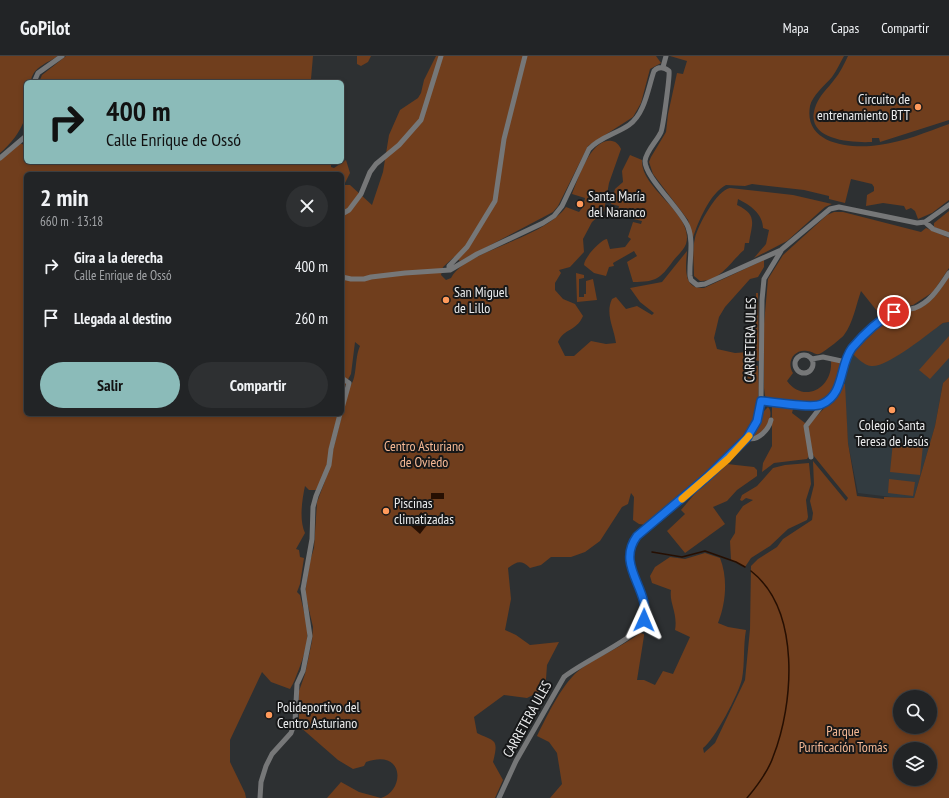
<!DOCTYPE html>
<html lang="es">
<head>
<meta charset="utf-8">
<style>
	body { margin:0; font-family:"PT Sans Narrow",sans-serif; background:#2e3032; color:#f1f3f6; height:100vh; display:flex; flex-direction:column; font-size:15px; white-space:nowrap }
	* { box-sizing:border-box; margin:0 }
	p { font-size:13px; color:#a2a4a7 }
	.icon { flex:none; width:22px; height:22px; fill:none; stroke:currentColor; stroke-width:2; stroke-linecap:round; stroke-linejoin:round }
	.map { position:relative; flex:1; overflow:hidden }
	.sheet { position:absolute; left:24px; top:116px; width:320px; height:244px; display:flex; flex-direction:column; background:#222426; border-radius:6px; box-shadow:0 2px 6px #0003,0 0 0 1px #3f4143 }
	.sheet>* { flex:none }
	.guide { position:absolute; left:24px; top:24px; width:320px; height:84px; border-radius:6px; box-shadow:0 2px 6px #0003,0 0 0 1px #3f4143; background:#8bbbb9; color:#111; overflow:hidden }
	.controls { position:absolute; left:893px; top:634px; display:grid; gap:8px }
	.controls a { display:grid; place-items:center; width:44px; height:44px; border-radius:50%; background:#222426; box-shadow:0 2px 6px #0003,0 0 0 1px #3f4143; font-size:20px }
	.pin { position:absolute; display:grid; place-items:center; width:34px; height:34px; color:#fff; margin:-17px; border:2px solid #fff; border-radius:50%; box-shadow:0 1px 4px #0007 }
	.me { position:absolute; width:44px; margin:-22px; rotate:1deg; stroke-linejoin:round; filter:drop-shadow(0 0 3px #0008) }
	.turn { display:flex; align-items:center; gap:14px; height:84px; padding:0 16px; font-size:18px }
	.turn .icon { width:52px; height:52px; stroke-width:2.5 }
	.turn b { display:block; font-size:28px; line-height:34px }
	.round { display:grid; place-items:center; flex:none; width:42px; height:42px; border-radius:21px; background:#2e3032 }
	.summary { display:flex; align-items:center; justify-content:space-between; height:68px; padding:0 16px }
	h1 { font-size:24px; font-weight:700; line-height:30px }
	.primary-button { display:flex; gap:8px; margin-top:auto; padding:8px 16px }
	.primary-button a { flex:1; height:46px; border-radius:24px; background:#8bbbb9; color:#111; font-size:16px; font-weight:700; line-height:46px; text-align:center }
	.primary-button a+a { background:#2e3032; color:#f1f3f6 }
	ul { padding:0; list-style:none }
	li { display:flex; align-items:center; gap:12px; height:52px; padding:0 16px }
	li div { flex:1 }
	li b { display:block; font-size:15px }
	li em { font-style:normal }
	header { display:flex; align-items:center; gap:24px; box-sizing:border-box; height:56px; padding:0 20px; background:#222426; border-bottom:1px solid #3f4143 }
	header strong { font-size:19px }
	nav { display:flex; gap:22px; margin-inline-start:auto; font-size:14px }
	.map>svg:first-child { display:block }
</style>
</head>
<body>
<header>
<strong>GoPilot</strong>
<nav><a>Mapa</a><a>Capas</a><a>Compartir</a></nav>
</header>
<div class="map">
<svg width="949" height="742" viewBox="0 0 949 742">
	<rect width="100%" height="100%" fill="#2d3032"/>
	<path fill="#323b40" d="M949 266V321L943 327 935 370 914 442 891 441 858 437 848 387 844 326 847 311 853 298 866 308 896 300 943 267Z"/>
	<path fill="#703e1d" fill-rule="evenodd" d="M0 0H58C48 7 32 11 31 26H26C26 37 28 51 25 61 22 74 10 89 0 97Z
		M66 0H313L311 23 308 26H39L42 19Z
		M357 0H371L368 6 361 10 357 8Z
		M436 0H656L661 7 650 13 641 47 633 61 588 90 558 150 553 156 460 205 454 201 443 211 441 219 446 224 451 222C465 194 542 184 566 151L579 156 583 151 585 142 572 138C578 123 591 81 612 85 617 86 619 89 621 93L609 127 604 155 592 166 583 183 584 196 570 211 559 214 561 217 555 227V234L563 243 575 248 583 260C576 276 564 272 558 286L565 300H574L591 285 606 288 616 287C614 272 605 258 612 243L616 241 626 253 637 250 652 259 654 257 640 246 630 232 662 226 687 195C686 209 682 234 704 232L764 204V211L758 221 750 223 725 251 719 261 714 282 717 293 735 297 749 296 755 287 756 237H758L759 305 745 303 743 306 758 310C759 328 760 348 753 365 739 398 675 445 646 469L639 468 633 464 634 441 631 437 628 448 622 451 600 485 585 496 571 501H551L541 509 530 512C521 504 518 505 508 512L511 543 505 574 516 579 530 589 559 586 547 609 546 623 539 636 527 642 504 639 474 661 477 677C495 686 499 682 493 706L503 724 495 742H381C405 735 405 692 366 706L364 710 353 713 338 704 299 670V635L305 618 312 585 313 571 305 537 310 505 314 492 317 446 325 425 349 332C358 322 354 303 360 290L355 286 351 318 346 327 342 347V118H26V358H339L326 412 317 434H309L305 430C302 444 299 464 305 477L296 493 299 494 300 501 304 502 300 528 297 536 300 539C308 573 312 579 299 613 296 620 294 627 290 633L271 626 262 616 230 684V706L245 737 246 742H0V102L20 87 26 90V106H331V111L334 112 346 104 350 117 344 129H350L372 149 383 116 389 79 400 54 418 42 421 37 424 24Z
		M670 0H844C840 7 837 14 832 21 825 29 812 40 810 50 803 89 852 93 879 89 903 86 927 76 949 68V144L932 157 918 163 915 155 911 152 906 154 904 150 883 147 866 150 867 139 874 135V131L872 128 851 123 845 147 829 143V140L804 134 752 128 745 130 726 129C710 137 698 166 693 182L688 164 653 118 649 106 651 101 666 76 668 58 677 17 683 18 687 5Z
		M848 0H949V64L880 86 879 82H872V86C850 87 802 84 816 49 820 39 828 32 834 24 840 17 844 8 848 0Z
		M630 99 642 104C640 133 695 158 686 188 684 194 677 200 673 205 660 223 656 226 633 226L627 206 637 200 634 195 613 207 614 210 609 211 606 220 594 217 584 209C584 202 600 184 607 183L610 193 625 191 631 183 628 181 633 166 641 168 642 165 617 159 619 150 611 148 615 133 623 126 622 115Z
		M730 132 793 139 832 148 825 151 787 185 754 202 766 188 769 174 763 172C763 158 750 149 738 143L737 149C758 159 752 167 749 187H745L744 194C731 205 720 226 700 225L694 220C694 208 692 194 695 182 698 169 717 134 730 132Z
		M949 155V177L934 171V167Z
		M834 156H843L921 176 926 172 949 182V212L933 236 913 249 894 253 881 260 861 235C856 249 853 267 844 279 842 282 823 297 819 298 815 299 812 295 807 295 794 293 786 306 793 317L787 325C804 348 833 332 831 305L842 307C838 324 835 337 819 347L771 344 765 340 764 332V268L768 223 783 199 827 159Z
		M576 217 584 219V222L579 223V241H584V238H586V225L593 223 597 244 577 246Z
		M949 221V266L943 267C929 277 887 312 871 310 864 309 858 303 853 298L856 293C867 282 879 266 893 259 900 256 909 256 917 253 932 248 940 234 949 221Z
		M949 280V302L930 323 919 314Z
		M949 321V742H550L562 728 557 697 549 686 537 680C547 660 563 625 582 612 600 599 622 591 640 577L644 578V580L637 624H644L655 629 663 615 673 618 690 581 675 574C678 557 669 547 671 534L652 527 650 520 655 511 670 501 685 503 705 497 720 502C728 522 726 547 718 567L728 571 746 574C743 591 745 607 742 623 739 637 714 685 703 692L704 697 715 687 745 624 750 573 751 510 758 503 777 491 783 483 812 464 813 457 810 445 814 429 813 405 846 445 848 442 813 399 808 372 810 367 834 342 842 328H845L848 387 857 440 884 443V441L914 442 935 370 943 327ZM900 641H930V671H900ZM900 693H930V723H900Z
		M772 349 793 353 792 357 805 367 809 400 807 403 774 407 762 416 763 407 772 390Z
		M768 351C776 359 763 380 752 381L763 356Z
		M893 386 923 389 920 419 890 416Z
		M809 407 811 428 806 444 808 461 807 464 788 473 770 490 751 502 745 511 731 504 730 485 735 477 736 460 743 450 753 444 746 442 742 445 740 444 742 439 757 430 773 412 785 409Z
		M727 408 754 411 757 414V420L737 434 727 445 713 451 725 468 685 497 667 475 685 458 681 454 703 428Z
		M889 423 915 426 913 440 888 437Z
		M341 726 359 736 381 742H327Z"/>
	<path fill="#260f02" d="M431 437H444V443H431Z
		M421 456 431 464 420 478 411 470Z"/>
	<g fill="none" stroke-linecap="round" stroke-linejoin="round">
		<path stroke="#260f02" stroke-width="1.5" d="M826 62 843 54
			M652 496 682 501 705 495 736 506 745 511
			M747 742C757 730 768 716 773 701 794 648 801 554 751 515"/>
		<path stroke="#767778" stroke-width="5" d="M663 11 666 0
			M34 26 38 17 62 0
			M0 102 26 80
			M342 158 349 154 361 138 370 116 376 108 399 89 421 64 441 0
			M925 166 933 173 949 179
			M449 214V210L467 191 495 145 504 83 525 0
			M342 221 351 223H364L371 221 405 217 450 214 477 198 543 167 554 160 562 150 589 93C600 81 616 78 629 69 645 58 648 32 654 15 659 10 664 11 669 15 670 20 663 71 661 76 657 85 646 95 645 105 645 122 681 153 688 171 694 186 689 205 690 220L691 224 697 229 705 228 781 194 830 153 839 151 917 167 925 166 949 149
			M795 308a9 9 0 1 1 18 0a9 9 0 1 1-18 0Z
			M812 303 823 301 846 306
			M342 322 349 327 342 352
			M761 345C777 347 807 353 822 348 846 340 839 308 853 291 864 279 878 265 892 257 899 253 908 254 915 252 931 246 940 230 949 217
			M747 382C758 386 769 373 771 364
			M811 401 806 370 823 348
			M260 742 261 726 266 710 272 698 291 677 295 666 297 628 303 615 310 580 303 533 312 483 313 451 316 440 329 409 331 393 340 358
			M499 742 516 705 564 621C582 606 635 583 644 566 657 540 618 514 634 484L728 403 747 382 753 374 757 365 761 345 762 244 764 223 781 195"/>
	</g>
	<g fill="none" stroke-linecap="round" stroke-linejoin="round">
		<g stroke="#114b97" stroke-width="10">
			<path id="route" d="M644 564C651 533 615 510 637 480L707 421 747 382 757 365 761 345C774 346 812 353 822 348 845 338 839 309 852 292 863 279 879 264 894 256"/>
		</g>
		<use href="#route" stroke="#1a73e8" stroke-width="7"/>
		<path stroke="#f59e0b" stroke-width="7" d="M682 443 728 403 749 380"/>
	</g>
	<g fill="#ff9a5b" stroke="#171819" stroke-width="1.5">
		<circle cx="918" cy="51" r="4"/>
		<circle cx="580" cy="148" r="4"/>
		<circle cx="446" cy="244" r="4"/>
		<circle cx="892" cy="354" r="4"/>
		<circle cx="386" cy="455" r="4"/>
		<circle cx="269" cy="659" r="4"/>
	</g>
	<g text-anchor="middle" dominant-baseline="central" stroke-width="4" stroke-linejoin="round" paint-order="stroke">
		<g font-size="14" fill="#ecedee" stroke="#171819" text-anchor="start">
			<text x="910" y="43" text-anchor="end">Circuito de<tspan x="910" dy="16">entrenamiento BTT</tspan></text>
			<text x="588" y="140">Santa María<tspan x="588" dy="16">del Naranco</tspan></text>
			<text x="454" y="236">San Miguel<tspan x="454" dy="16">de Lillo</tspan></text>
			<text x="892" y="369" text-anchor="middle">Colegio Santa<tspan x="892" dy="16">Teresa de Jesús</tspan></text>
			<text x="394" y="447">Piscinas<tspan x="394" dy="16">climatizadas</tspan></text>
			<text x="277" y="651">Polideportivo del<tspan x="277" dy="16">Centro Asturiano</tspan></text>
		</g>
		<g font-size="14" fill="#ecedee" stroke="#171819">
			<text transform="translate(750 284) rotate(-89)">CARRETERA ULES</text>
			<text transform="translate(527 663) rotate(-61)">CARRETERA ULES</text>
		</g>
		<g font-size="14" fill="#f5b894" stroke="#171819">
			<text x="424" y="390">Centro Asturiano<tspan x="424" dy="16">de Oviedo</tspan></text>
			<text x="843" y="675">Parque<tspan x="843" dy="16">Purificación Tomás</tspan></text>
		</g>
	</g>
</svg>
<div class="controls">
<a><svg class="icon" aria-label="search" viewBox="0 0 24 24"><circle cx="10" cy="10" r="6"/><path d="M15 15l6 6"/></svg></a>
<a><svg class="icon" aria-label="layers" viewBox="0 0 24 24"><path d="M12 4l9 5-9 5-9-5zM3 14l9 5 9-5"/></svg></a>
</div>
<div class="pin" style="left:894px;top:256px;background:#d93025"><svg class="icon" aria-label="arrive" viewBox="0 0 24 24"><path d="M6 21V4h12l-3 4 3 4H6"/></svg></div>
<svg class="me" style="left:644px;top:564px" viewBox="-20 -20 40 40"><path d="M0-17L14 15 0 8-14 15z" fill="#1a73e8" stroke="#fff" stroke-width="4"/></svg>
<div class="guide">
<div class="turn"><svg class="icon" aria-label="right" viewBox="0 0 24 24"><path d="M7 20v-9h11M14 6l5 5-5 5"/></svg><div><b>400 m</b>Calle Enrique de Ossó</div></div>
</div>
<section class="sheet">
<div class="summary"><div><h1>2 min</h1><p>660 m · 13:18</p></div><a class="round"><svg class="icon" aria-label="close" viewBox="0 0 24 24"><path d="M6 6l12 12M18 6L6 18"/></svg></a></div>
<ul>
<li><svg class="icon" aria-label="right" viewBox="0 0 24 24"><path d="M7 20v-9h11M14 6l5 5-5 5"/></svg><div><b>Gira a la derecha</b><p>Calle Enrique de Ossó</p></div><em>400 m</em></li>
<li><svg class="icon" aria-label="arrive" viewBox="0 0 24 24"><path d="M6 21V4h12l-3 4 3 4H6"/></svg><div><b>Llegada al destino</b></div><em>260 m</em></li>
</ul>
<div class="primary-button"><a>Salir</a><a>Compartir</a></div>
</section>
</div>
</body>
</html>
